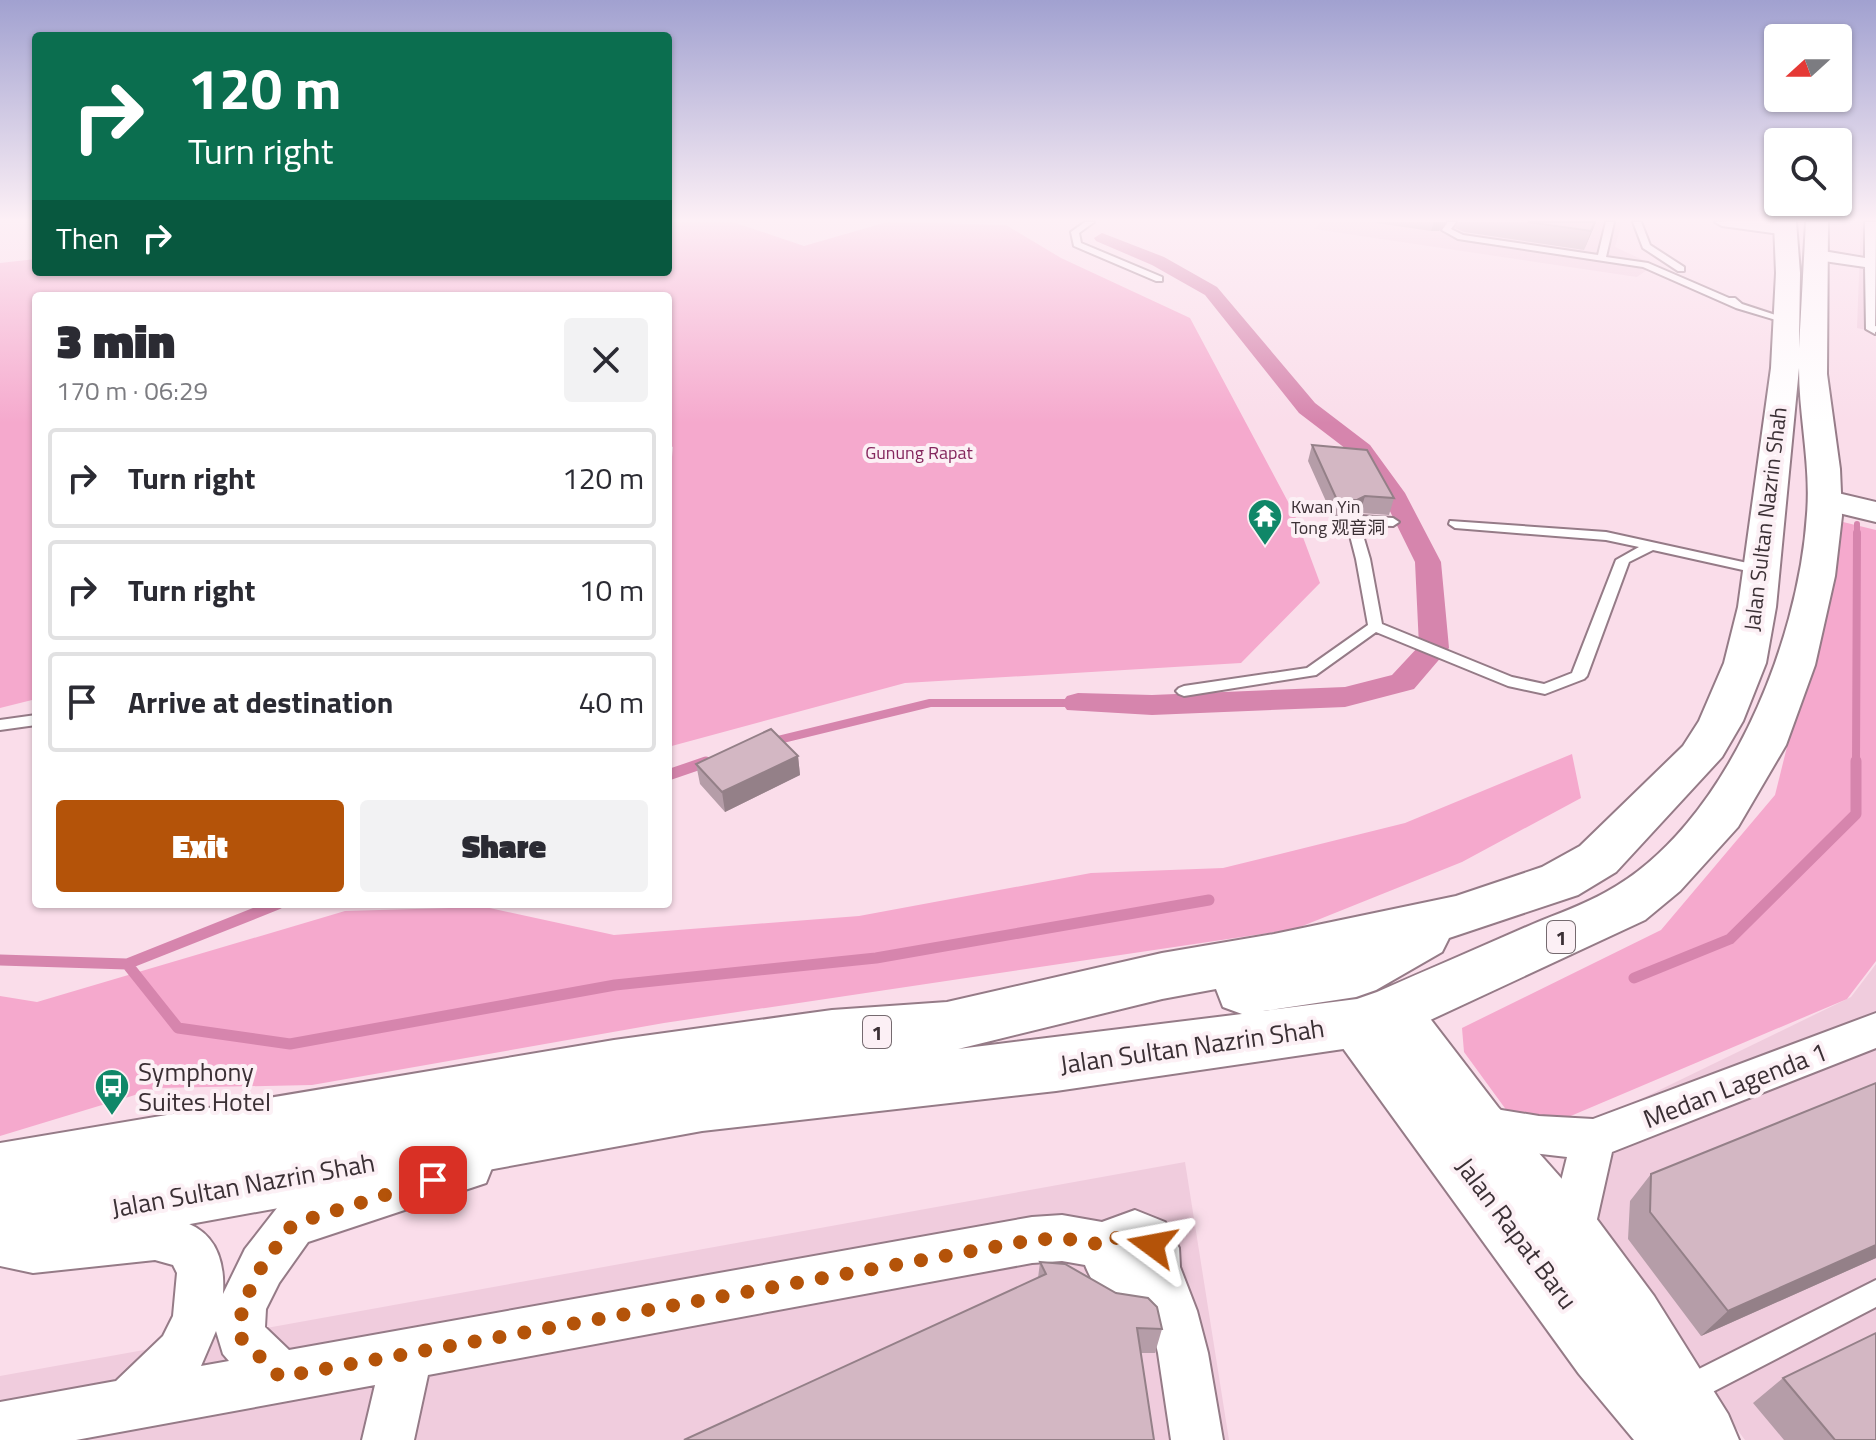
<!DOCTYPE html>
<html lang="en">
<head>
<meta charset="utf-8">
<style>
	body { margin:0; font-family:"Titillium Web","Noto Sans SC",sans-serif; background:#f2f2f3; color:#2b2b33; height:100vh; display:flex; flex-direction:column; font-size:30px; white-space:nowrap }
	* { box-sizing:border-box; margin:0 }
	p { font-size:26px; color:#7c7c81 }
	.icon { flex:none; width:44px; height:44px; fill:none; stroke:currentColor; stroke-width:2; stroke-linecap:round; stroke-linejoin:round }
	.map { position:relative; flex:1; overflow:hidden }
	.panel { position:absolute; left:32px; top:292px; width:640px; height:616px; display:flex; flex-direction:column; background:#fff; border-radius:8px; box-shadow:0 2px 6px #0004 }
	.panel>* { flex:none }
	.hud { position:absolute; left:32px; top:32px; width:640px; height:244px; border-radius:8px; box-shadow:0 2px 6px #0004; background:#0b6e4f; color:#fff; overflow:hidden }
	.needle { width:52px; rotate:249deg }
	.controls { position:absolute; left:1764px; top:24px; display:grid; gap:16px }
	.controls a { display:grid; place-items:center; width:88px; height:88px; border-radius:8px; background:#fff; box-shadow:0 2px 6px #0004; font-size:40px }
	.pin { position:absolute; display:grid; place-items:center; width:68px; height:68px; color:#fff; margin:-34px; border-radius:16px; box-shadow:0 4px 12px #0006 }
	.me { position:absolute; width:88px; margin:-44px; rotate:283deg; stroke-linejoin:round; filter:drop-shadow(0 0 6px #0008) }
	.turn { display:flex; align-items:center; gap:28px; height:168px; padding:0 24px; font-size:36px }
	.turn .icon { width:104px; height:104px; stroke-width:2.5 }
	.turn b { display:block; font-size:56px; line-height:68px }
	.then { display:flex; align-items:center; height:76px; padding:0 24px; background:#0003; gap:16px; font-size:30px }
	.round { display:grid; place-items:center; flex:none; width:84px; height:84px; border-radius:8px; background:#f2f2f3 }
	.head { display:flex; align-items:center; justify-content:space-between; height:136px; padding:0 24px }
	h1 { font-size:48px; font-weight:800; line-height:60px }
	.primary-button { display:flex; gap:16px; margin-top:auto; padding:16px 24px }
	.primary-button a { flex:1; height:92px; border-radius:8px; background:#b45309; color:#fff; font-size:32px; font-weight:800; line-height:92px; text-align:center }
	.primary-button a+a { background:#f2f2f3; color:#2b2b33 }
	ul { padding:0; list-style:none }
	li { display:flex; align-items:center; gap:24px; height:100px; margin:0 16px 12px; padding:0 8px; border:4px solid #e1e1e2; border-radius:8px }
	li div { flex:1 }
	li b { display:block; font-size:30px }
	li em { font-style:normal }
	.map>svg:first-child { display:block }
</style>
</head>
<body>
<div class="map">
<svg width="1876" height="1440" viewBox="0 0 1876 1440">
	<rect width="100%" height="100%" fill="#faddea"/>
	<path fill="#f0ccdd" d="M1321 222H1622L1615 247 1654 265 1637 277 1314 229Z
		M1861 222H1876V332L1857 328Z
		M1876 964V1440H1745L1596 1240 1610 1114 1851 997Z
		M1185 1162 1229 1440H0V1376Z"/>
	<path fill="#f5a9cd" d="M668 222H733L804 246 887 222 1006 225 1061 258 1190 318 1294 513 1320 583 1241 663 905 683 668 747V498L673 447 668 445V296H36V699L0 708V263L36 259V272H668Z
		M1843 522 1876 530V961L1847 999 1540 1129 1507 1111 1464 1052 1462 1028 1661 930 1775 795Z
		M1572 754 1581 798 1462 862 1295 929 664 1023 312 1085 158 1088 0 1136V996L37 1002 345 911 485 907 614 935 859 916 1091 873 1223 868 1405 823Z"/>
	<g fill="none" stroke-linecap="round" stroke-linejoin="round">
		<path stroke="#d685ad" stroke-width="6" d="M1857 535V524"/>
		<path stroke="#d685ad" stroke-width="8" d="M770 742 930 703H1078
			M702 763 706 762
			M1856 763 1857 533"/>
		<path stroke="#d685ad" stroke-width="11" d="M668 775 706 762
			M0 960 127 964 278 904
			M127 964 178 1028 290 1044 615 985 876 958 1209 900
			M1634 978 1730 939 1856 814V761"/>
		<path fill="#d685ad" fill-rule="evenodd" d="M1102 233 1164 257 1217 287 1315 403 1370 445 1405 493 1441 562 1449 648 1414 689 1345 707 1152 715 1067 710 1062 703 1067 696 1078 693 1152 695 1345 687 1392 675 1419 646 1415 562 1381 493 1354 455 1299 413 1205 295 1152 265 1096 241 1094 238Z"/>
		<g stroke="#957b87" stroke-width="4">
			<path id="lane" d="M1085 222H1094L1079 233 1081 243 1162 277V281H1156L1074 246 1071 232Z
				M1448 222H1456L1451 229 1463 235 1598 255 1606 222H1614L1606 257 1648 263 1729 298H1735L1742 304 1791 320 1786 323 1736 308 1643 267 1458 239 1442 230Z
				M1633 222H1641L1650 245 1684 267V271H1678L1643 248Z
				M1876 326V332L1872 331V327Z
				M1360 516 1393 518 1399 522 1393 526 1360 525 1370 559 1382 624 1512 677 1544 684 1572 673 1616 560 1639 547 1606 540 1455 528 1449 524 1450 521 1606 532 1761 566 1768 570 1761 574 1653 550 1629 562 1587 676 1584 679 1545 694 1508 686 1376 632 1316 675 1184 696 1179 694 1176 691 1179 688 1184 686 1307 668 1368 625 1356 559 1347 524Z
				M36 715V725L0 730V720Z
				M1876 1280V1307L1697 1400 1687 1404 1677 1400 1673 1390 1677 1380Z"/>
		</g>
		<g stroke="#957b87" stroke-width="4">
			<path id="street" d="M1715 222C1737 221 1777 217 1795 231L1788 235 1722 226Z
				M1865 222H1876L1875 334 1866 329 1865 267 1817 260 1809 255 1817 250 1865 258Z
				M1876 1013V1048L1612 1152 1593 1237 1586 1253 1570 1260 1554 1253 1547 1237 1567 1157 1483 1147 1468 1141 1462 1127 1468 1113 1483 1107 1539 1116 1593 1119Z
				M470 1147 486 1153 492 1168 486 1183 308 1242 279 1283 266 1309 265 1327 289 1350 1032 1217 1062 1215 1102 1222 1135 1210 1165 1222 1179 1248 1180 1267 1197 1311 1208 1353 1223 1440H1171L1158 1353 1146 1303C1115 1316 1095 1291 1085 1265L1062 1261 1032 1263 428 1375 414 1440H362L375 1385 76 1440H0V1402L116 1381 163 1336 173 1316 177 1273 173 1265 155 1260 33 1273 0 1266V1220C12 1222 24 1227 36 1226 104 1224 230 1181 223 1294L245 1249 277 1208ZM216 1331 223 1354 229 1361 201 1366Z"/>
		</g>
		<g stroke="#957b87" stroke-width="4">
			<path id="secondary" d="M1825 490 1876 502V522L1814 507 1809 500 1814 493Z
				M1393 988 1412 995 1498 1107 1593 1214 1654 1296 1728 1414 1739 1440H1634L1579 1374 1337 1040 1329 1023 1337 1006 1357 1000 1369 1004 1374 995Z"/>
		</g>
		<g stroke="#957b87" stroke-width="4">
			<path id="highway" d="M1774 222H1796L1800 273 1799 348 1806 222H1828L1827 374 1840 469 1842 516 1835 576 1815 665 1786 745 1738 827 1680 891 1645 920 1413 1028 1357 1047 1056 1091 702 1131 168 1228 0 1265V1143L614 1040 832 1010 947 1002 1162 953 1274 934 1456 896 1542 867 1580 846 1683 746 1699 721 1724 663 1738 607 1771 368 1776 273ZM1799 368C1799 417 1811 465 1807 514 1799 643 1725 828 1606 892 1583 905 1557 914 1533 924 1481 947 1429 969 1377 992L1357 999 1263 1011 1356 997 1376 990 1442 952 1449 938 1578 895 1616 872 1722 757 1743 721 1766 663 1776 607ZM1216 989 1223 1007 1242 1014 958 1049 1162 999Z"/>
		</g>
		<use href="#lane" fill="#fff" fill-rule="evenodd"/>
		<use href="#street" fill="#fff" fill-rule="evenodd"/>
		<use href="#secondary" fill="#fff" fill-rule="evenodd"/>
		<use href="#highway" fill="#fff" fill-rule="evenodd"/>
	</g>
	<path fill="#b59da8" d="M1370 222H1446L1439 231H1431Z
		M1457 222H1596L1584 250 1464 232 1455 228Z
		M1312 445 1394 498 1389 515 1360 513 1353 517H1333L1308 461Z
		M798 756 800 775 725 812 700 784 696 764Z
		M1651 1174 1876 1258 1701 1336 1628 1239 1630 1201Z
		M1040 1262 1116 1293 1162 1329 1155 1353H1141L1038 1278Z
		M1783 1378 1876 1440H1784L1753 1403Z"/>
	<path fill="#948088" d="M1434 222H1446L1439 231H1431Z
		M1595 222H1596L1584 250 1591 231Z
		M1365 496 1360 513 1353 517 1357 500Z
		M798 756 800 775 725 812 722 792Z
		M1876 1245V1258L1701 1336 1728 1311Z"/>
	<path fill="#d3b7c3" stroke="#948088" stroke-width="2" d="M1528 222H1595L1591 231Z
		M1312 445 1367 450 1394 498 1365 496 1357 500H1337Z
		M771 729 798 756 722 792 696 764Z
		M1876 1083V1245L1728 1311 1650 1212 1651 1174Z
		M1040 1262 1065 1264 1116 1293 1148 1298 1157 1307 1162 1329 1137 1328 1154 1440H684L1046 1274Z
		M1876 1333V1440H1835L1783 1378Z"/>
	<linearGradient id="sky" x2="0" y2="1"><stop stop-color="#a1a1d0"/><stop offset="0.52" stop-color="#fdf0f6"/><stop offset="1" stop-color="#fdf0f6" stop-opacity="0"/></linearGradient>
	<rect width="1876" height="423" fill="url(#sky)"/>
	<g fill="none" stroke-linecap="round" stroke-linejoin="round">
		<path stroke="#b45309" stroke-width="14" stroke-dasharray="0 25.2" d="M433 1180 293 1224 262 1266 242 1306 240 1337 280 1377 1032 1240 1062 1238 1109 1246 1119 1235 1135 1233 1152 1245"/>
	</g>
	<defs>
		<g id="temple-pin" transform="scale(1.8)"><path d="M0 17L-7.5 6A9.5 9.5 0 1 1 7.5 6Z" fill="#108768" stroke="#fcf0f5"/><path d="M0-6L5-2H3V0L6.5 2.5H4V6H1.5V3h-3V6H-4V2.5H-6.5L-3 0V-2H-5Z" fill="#fff"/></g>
		<g id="bus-pin" transform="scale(1.8)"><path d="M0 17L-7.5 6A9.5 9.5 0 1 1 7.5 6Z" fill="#108768" stroke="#fcf0f5"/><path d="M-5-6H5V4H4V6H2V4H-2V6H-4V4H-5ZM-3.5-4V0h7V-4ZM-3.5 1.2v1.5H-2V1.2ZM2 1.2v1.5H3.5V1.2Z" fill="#fff"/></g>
	</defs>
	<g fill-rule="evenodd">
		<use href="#temple-pin" x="1265" y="516"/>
		<use href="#bus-pin" x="112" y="1086"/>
	</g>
	<g text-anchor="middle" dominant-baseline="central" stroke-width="8" stroke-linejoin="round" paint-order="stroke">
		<g font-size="18" fill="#84265d" stroke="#fcf0f5">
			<text x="919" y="452">Gunung Rapat</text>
		</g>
		<g font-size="18" fill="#3b3035" stroke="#fcf0f5" text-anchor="start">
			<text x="1291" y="506">Kwan Yin<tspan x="1291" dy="21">Tong 观音洞</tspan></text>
		</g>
		<g fill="#fcf0f5" stroke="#756a6f" stroke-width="2">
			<rect x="1547" y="921" width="28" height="32" rx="6"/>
			<rect x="863" y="1016" width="28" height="32" rx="6"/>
		</g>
		<g font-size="20" font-weight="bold" fill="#3b3035">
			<text x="1561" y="937">1</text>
			<text x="877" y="1032">1</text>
		</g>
		<g font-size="22" fill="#3b3035" stroke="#fcf0f5">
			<text transform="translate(1765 519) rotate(-83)">Jalan Sultan Nazrin Shah</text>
		</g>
		<g font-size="26" fill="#3b3035" stroke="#fcf0f5">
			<text transform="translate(1192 1046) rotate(-8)">Jalan Sultan Nazrin Shah</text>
			<text transform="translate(1735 1085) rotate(-21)">Medan Lagenda 1</text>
			<text transform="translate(243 1185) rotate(-10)">Jalan Sultan Nazrin Shah</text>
			<text transform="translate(1517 1233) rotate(53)">Jalan Rapat Baru</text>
		</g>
		<g font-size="26" fill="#3b3035" stroke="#fcf0f5" text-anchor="start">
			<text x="138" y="1071">Symphony<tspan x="138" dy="30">Suites Hotel</tspan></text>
		</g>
	</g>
</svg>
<div class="controls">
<a><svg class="needle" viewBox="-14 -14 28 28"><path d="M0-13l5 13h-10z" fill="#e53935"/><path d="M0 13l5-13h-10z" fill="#7c7c81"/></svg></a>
<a><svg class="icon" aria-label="search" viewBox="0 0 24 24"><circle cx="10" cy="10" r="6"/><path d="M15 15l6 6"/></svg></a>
</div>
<div class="pin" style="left:433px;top:1180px;background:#d93025"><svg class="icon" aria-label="arrive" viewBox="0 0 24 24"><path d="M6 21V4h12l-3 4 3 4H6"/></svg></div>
<svg class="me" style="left:1152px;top:1245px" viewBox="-20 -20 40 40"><path d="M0-17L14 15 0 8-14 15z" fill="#b45309" stroke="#fff" stroke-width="4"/></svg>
<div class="hud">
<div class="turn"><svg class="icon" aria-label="right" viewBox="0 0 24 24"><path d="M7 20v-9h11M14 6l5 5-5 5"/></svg><div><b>120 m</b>Turn right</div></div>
<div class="then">Then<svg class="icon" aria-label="right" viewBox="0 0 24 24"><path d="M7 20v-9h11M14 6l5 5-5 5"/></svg></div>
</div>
<section class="panel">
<div class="head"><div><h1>3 min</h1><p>170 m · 06:29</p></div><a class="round"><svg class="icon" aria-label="close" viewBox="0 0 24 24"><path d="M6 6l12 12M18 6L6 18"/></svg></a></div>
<ul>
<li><svg class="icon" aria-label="right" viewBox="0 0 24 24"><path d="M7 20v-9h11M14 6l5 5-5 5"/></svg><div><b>Turn right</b></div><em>120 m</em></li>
<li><svg class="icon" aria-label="right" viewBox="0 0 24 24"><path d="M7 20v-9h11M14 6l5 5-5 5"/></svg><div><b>Turn right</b></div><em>10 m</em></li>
<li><svg class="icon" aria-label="arrive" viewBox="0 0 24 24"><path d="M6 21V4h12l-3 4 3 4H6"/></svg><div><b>Arrive at destination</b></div><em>40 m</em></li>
</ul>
<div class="primary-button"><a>Exit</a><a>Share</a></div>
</section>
</div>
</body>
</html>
